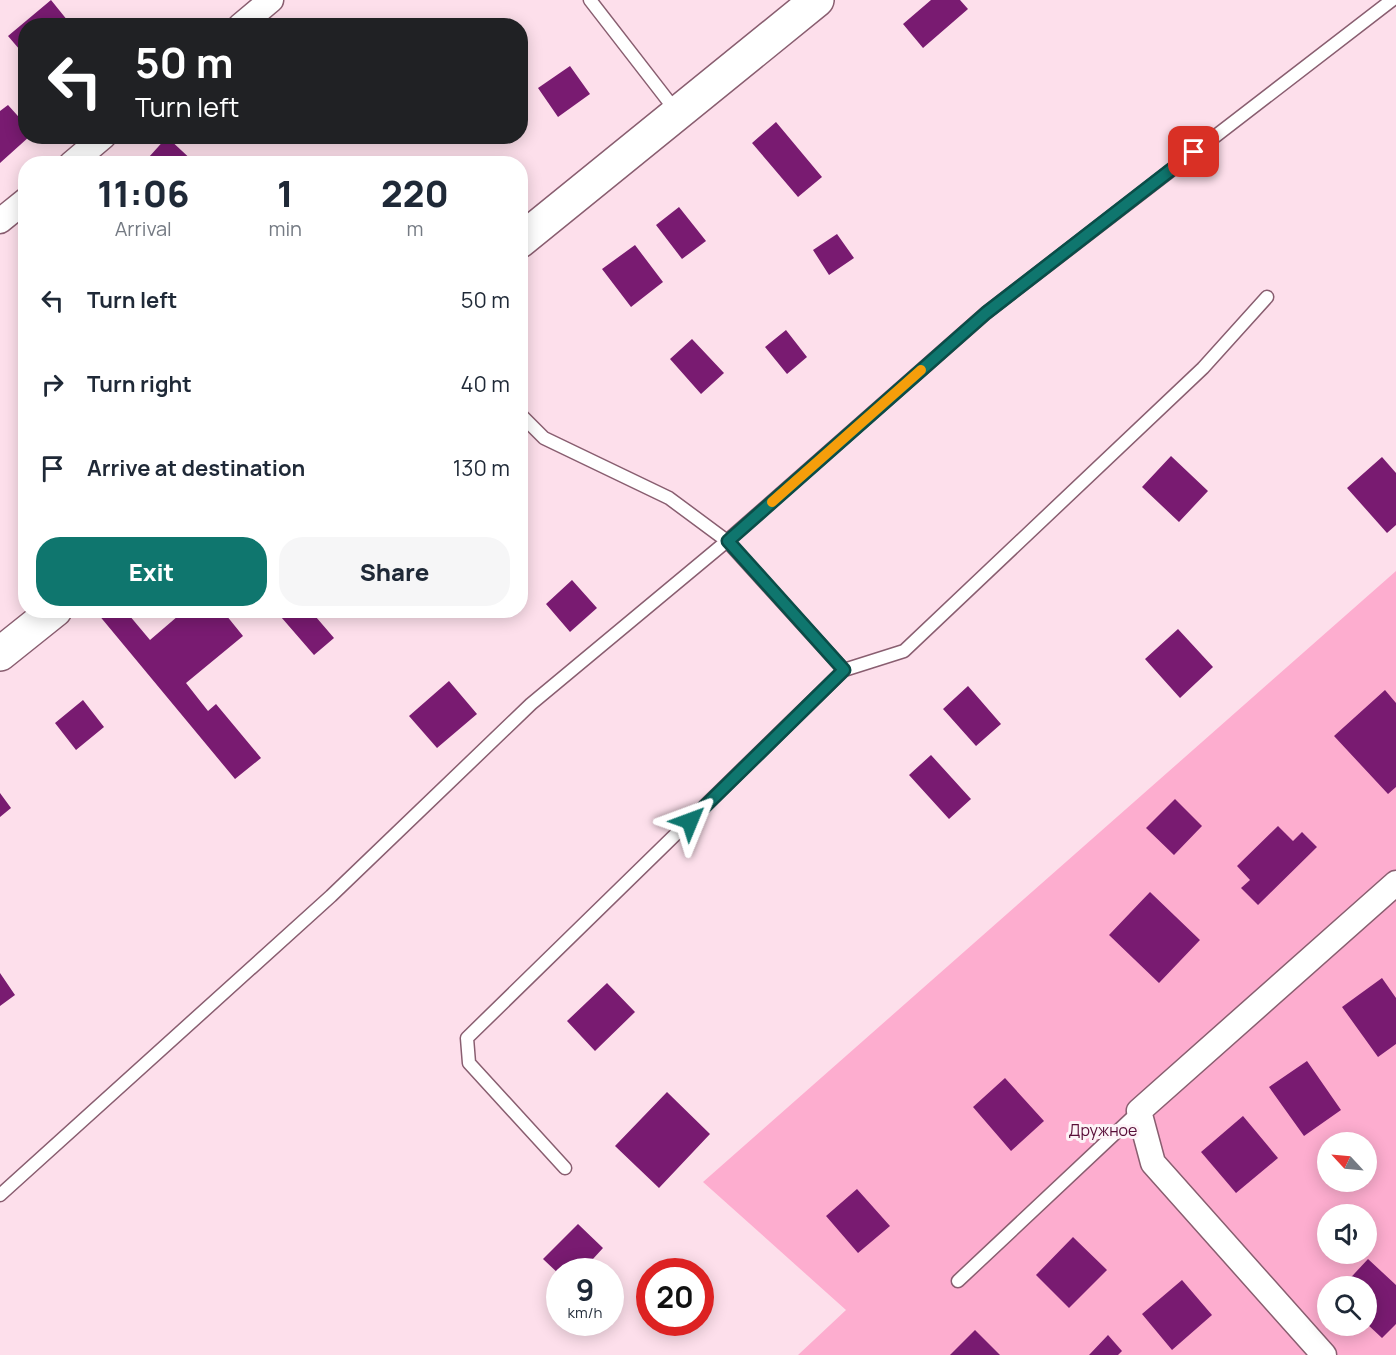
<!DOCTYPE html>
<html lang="en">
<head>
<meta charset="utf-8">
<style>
	body { margin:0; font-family:Manrope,sans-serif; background:#f6f6f7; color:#1f2937; height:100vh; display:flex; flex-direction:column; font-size:22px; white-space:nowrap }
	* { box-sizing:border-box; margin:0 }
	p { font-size:20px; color:#747a83 }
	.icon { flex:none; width:33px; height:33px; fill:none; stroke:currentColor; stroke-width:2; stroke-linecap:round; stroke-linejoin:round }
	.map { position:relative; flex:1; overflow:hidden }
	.side { position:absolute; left:18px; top:156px; width:510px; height:462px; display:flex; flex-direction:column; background:#fff; border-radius:24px; box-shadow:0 3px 15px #0003 }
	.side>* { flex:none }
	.top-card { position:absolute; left:18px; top:18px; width:510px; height:126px; border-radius:24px; box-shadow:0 3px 15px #0003; background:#202124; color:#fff; overflow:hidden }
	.needle { width:39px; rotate:296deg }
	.fabs { position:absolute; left:1317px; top:1132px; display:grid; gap:12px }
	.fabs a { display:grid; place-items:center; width:60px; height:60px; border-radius:50%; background:#fff; box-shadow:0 3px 15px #0003; font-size:30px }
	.speed { position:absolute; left:546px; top:1258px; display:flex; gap:12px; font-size:30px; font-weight:700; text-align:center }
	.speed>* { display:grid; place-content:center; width:78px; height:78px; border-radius:50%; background:#fff; box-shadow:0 3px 15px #0003; line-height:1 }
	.speed small { font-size:15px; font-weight:400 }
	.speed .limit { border:9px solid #d22; background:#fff; color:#111 }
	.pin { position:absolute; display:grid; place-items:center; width:51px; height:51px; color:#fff; margin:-26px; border-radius:12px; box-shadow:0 3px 9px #0006 }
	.me { position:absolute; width:66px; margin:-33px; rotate:46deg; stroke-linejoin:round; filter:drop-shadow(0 0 4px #0008) }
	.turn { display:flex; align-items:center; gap:21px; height:126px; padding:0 18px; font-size:27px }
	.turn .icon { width:78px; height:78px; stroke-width:2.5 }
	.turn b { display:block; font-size:42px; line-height:51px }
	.eta { display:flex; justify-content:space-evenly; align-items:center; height:102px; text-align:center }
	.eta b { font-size:36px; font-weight:800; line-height:42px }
	.primary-button { display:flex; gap:12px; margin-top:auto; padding:12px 18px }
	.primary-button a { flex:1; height:69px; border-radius:24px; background:#0f766e; color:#fff; font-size:24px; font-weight:800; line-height:69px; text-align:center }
	.primary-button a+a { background:#f6f6f7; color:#1f2937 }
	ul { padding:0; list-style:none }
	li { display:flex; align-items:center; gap:18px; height:84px; padding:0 18px }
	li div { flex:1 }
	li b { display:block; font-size:22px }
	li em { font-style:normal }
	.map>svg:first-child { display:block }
</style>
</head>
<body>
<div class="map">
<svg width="1396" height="1355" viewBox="0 0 1396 1355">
	<rect width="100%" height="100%" fill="#fddfeb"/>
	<path fill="#fdadcf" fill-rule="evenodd" d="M1396 571V1355H798L846 1310 703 1182ZM1328 1143H1366V1182H1328ZM1328 1215H1366V1254H1328ZM1328 1287H1366V1326H1328Z"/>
	<path fill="#791b71" d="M51 0 72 26H26V57L8 36Z
		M931 0H960L968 9 923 48 903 24Z
		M570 66 590 94 558 117 538 88Z
		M8 105 26 125V136H30L0 163V111Z
		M776 122 822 177 798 197 752 143Z
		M167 137 196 164H156L149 157Z
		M679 207 706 241 682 259 656 225Z
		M837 234 854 258 829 275 813 250Z
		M635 245 663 282 631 307 602 269Z
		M786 330 807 357 787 374 765 347Z
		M692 339 724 373 701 394 670 359Z
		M26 444V457L19 449Z
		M1171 456 1208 491 1179 522 1142 487Z
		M1382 457 1396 473V525L1387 533 1347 488Z
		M572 580 597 608 570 632 546 604Z
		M102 610H135L129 615 150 640 185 610H222L243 636 186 683 208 711 216 704 261 758 235 779 98 614Z
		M275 610H310L334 638 314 655Z
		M1178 629 1213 667 1180 698 1145 659Z
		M449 681 477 714 437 748 409 716Z
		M968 686 1001 724 976 746 943 709Z
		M1385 690 1396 703V787L1388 794 1334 736Z
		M83 700 104 727 76 750 55 723Z
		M931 755 971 799 949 819 909 775Z
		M0 793 11 808 0 817Z
		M1175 799 1202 826 1174 855 1146 828Z
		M1278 826 1293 841 1302 832 1317 847 1258 905 1241 888 1250 880 1237 866Z
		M1150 892 1200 940 1159 983 1109 935Z
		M0 973 15 995 0 1006Z
		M1382 978 1396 998V1044L1378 1057 1342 1007Z
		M607 983 635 1012 595 1051 567 1021Z
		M1307 1061 1341 1110 1304 1136 1269 1087Z
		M1005 1078 1044 1121 1011 1151 973 1107Z
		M667 1092 710 1134 659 1188 615 1146Z
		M1243 1116 1278 1158 1236 1193 1201 1152Z
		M857 1189 890 1226 858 1253 826 1216Z
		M578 1224 603 1248 581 1272H560V1275L543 1259Z
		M1073 1237 1107 1270 1069 1308 1036 1275Z
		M1368 1259 1396 1285V1324L1382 1338 1366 1323V1287H1342Z
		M1182 1280 1212 1315 1172 1350 1142 1314Z
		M975 1330 1000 1355H950Z
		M1108 1335 1122 1351 1118 1355H1089Z"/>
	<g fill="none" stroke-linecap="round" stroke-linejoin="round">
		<g stroke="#895e70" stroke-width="15">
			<path id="lane" d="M590 0 676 111
				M520 414 544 438 669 498 727 541 844 670 467 1038 469 1063 565 1168
				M844 670 904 651 1203 368 1267 297
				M0 1195 331 896 531 704 727 541 986 313 1392 0
				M958 1281 1139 1111"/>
		</g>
		<g stroke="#895e70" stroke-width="27">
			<path id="street" d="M240 26 271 0
				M71 164 104 136
				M0 221 26 200
				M1324 1355 1153 1163 1139 1111 1396 883"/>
		</g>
		<g stroke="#895e70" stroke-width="36">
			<path id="secondary" d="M520 241 817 0
				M0 654 55 610"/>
		</g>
		<use href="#lane" stroke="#fff" stroke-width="12"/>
		<use href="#street" stroke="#fff" stroke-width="24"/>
		<use href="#secondary" stroke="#fff" stroke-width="33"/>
	</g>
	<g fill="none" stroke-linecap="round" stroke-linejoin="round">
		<g stroke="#0a4d48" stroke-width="15">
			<path id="route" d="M690 821 844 670 728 541 986 313 1194 152"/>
		</g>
		<use href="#route" stroke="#0f766e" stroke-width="10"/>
		<path stroke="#f59e0b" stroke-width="10" d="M772 502 921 370"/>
	</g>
	<g text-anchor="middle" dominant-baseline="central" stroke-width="6" stroke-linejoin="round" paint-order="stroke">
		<g font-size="16" fill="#580d37" stroke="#fdf3f7">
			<text x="1103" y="1130">Дружное</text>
		</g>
	</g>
</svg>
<div class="fabs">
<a><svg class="needle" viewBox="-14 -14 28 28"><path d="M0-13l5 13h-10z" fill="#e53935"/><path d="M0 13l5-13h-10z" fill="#747a83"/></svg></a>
<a><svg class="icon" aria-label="sound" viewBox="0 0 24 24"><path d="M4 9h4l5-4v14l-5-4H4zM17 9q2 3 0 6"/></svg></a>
<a><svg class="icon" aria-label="search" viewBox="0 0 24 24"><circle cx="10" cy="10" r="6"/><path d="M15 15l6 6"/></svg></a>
</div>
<div class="speed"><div>9<small>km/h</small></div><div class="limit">20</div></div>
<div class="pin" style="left:1194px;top:152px;background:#d93025"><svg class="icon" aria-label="arrive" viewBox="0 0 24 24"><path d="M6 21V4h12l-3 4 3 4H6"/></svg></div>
<svg class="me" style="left:690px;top:821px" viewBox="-20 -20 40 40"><path d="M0-17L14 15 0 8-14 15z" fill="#0f766e" stroke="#fff" stroke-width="4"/></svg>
<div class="top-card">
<div class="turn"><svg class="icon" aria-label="left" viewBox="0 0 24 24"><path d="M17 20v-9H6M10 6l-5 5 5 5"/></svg><div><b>50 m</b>Turn left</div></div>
</div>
<section class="side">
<div class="eta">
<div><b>11:06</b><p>Arrival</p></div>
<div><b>1</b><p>min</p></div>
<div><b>220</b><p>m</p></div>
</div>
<ul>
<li><svg class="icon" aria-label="left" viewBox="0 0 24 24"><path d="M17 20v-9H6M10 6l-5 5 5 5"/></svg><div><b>Turn left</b></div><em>50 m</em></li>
<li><svg class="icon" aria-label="right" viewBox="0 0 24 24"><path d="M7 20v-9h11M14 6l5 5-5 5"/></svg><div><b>Turn right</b></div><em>40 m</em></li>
<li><svg class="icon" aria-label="arrive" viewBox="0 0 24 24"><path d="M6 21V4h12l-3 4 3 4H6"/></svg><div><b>Arrive at destination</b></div><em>130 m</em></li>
</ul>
<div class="primary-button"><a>Exit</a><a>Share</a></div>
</section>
</div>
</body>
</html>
